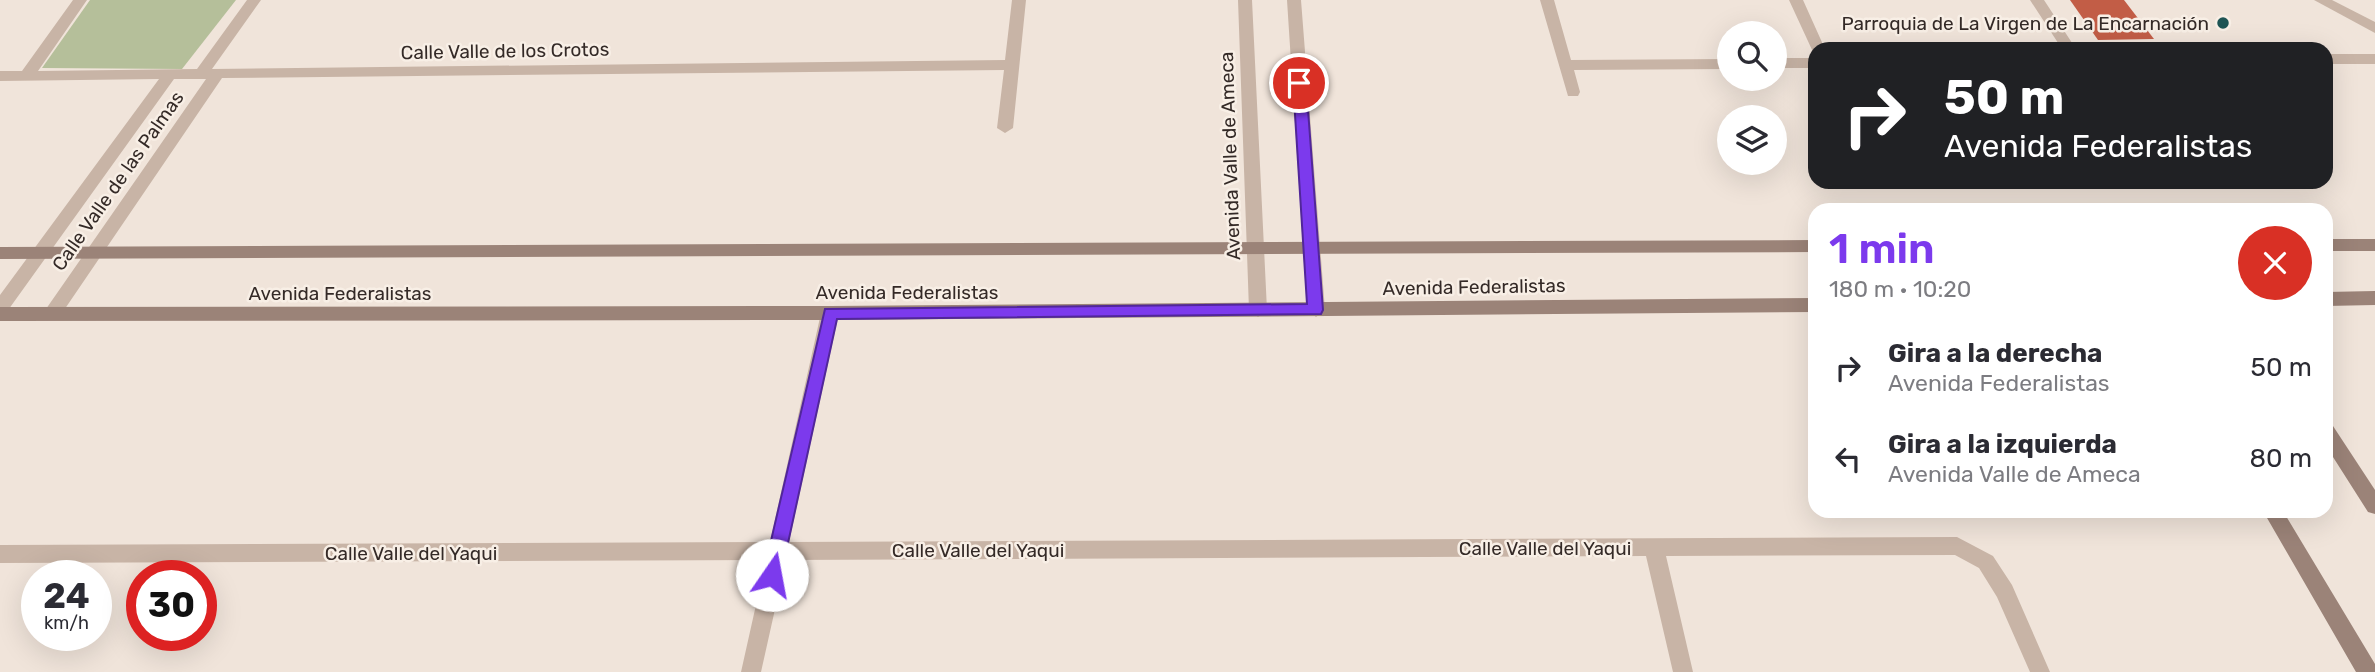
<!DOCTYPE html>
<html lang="es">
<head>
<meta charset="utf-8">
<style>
	body { margin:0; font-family:Rubik,sans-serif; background:#f7f7f7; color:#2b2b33; height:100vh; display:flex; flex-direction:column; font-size:26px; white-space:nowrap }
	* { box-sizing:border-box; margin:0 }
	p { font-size:23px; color:#7c7c81 }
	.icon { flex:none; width:38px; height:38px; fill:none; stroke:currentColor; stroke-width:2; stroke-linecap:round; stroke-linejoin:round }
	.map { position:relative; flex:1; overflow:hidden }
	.sheet { position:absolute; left:1808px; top:203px; width:525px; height:315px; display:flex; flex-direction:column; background:#fff; border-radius:21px; box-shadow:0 7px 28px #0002 }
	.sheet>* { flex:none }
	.guide { position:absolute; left:1808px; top:42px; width:525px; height:147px; border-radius:21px; box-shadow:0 7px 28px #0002; background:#202124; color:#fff; overflow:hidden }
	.fabs { position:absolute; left:1717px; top:21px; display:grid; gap:14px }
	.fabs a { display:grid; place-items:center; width:70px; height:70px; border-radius:50%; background:#fff; box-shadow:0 7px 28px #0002; font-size:35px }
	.speed { position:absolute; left:21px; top:560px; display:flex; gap:14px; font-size:35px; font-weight:700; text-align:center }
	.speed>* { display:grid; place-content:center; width:91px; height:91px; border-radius:50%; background:#fff; box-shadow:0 7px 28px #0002; line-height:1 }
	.speed small { font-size:18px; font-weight:400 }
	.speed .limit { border:10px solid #d22; background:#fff; color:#111 }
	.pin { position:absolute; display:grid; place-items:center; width:60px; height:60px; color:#fff; margin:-30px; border:4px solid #fff; border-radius:50%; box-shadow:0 2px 7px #0007 }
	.me { position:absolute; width:77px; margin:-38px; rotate:12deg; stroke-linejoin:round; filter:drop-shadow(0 0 5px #0008) }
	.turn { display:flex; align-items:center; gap:24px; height:147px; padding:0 21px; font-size:32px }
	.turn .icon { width:91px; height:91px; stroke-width:2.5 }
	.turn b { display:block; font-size:49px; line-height:60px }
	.round { display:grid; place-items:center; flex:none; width:74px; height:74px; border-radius:37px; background:#f7f7f7 }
	.head { display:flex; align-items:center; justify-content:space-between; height:119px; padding:0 21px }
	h1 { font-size:42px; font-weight:600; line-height:52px; color:#7c3aed }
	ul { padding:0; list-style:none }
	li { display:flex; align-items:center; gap:21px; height:91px; padding:0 21px }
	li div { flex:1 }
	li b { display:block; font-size:26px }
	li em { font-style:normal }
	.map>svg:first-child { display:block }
</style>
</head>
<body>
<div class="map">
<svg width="2375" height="672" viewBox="0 0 2375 672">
	<rect width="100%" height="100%" fill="#f0e4da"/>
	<path fill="#b5bf9a" d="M90 0H236L182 69 42 68Z"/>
	<path fill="#c25d46" d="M2070 0H2124L2154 39 2098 40Z"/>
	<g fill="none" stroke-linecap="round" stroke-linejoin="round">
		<path fill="#c8b4a6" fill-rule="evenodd" d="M2314 0H2332L2375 22V33Z"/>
		<path fill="#c8b4a6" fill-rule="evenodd" d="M73 0H87L38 71 197 69 247 0H261L212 69 1005 60 1012 0H1026L1013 128 1005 133 997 128 1004 70 222 78 58 319H46L43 314 46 309 206 79H174L6 313 0 315V295L159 79 0 81V71H22Z
			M1238 0H1252L1267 310 1258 317 1249 310Z
			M1287 0H1301L1325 310 1316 317 1307 310Z
			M1540 0H1554L1571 60 1729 59V69L1574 70 1580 92 1578 96H1568Z
			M1789 0H1803L1825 49H1815L1813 52Z
			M2030 0H2044L2076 49H2062Z
			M2326 54H2375V64H2326Z
			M1774 58H1815V68H1774Z
			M830 306 836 308 839 313 789 542 1957 537 1993 556 2012 585 2050 672H2030L1997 597 1979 568 1955 555 1666 556 1693 672H1673L1646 556 786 560 761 672H741L766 560 0 563V545L770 542 821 313 824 308Z"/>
		<path fill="#9b8378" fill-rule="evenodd" d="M2326 239H2375V251H2326Z
			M1815 240V252L0 259V247Z
			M2375 291V305L2326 306V292Z
			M1815 298V312L830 320 0 321V307L830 306Z
			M2326 423 2333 426 2375 490V514L2368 512 2326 446Z
			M2263 511H2283L2375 664V672H2356Z"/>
	</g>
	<path fill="#7c3aed" stroke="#51269a" stroke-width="2" d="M1299 78 1306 83 1323 310 1321 314 837 319 781 575 779 581 772 583 766 581 763 575 825 309 1307 304 1293 83Z"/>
	<circle fill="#1e5454" stroke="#f8efe6" stroke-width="2.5" cx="2223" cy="23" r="7"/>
	<g text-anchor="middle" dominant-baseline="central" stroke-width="5" stroke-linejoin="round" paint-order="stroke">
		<g font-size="19" fill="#342a27" stroke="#f8efe6" text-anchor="end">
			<text x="2209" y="23">Parroquia de La Virgen de La Encarnación</text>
		</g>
		<g font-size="19" fill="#342a27" stroke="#f8efe6">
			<text transform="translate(505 51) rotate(-1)">Calle Valle de los Crotos</text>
			<text transform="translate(1230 156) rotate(-92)">Avenida Valle de Ameca</text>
			<text transform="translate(118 181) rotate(-55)">Calle Valle de las Palmas</text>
			<text transform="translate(1474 287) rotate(-1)">Avenida Federalistas</text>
			<text x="907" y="292">Avenida Federalistas</text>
			<text x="340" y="293">Avenida Federalistas</text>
			<text x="1545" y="548">Calle Valle del Yaqui</text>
			<text x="978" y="550">Calle Valle del Yaqui</text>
			<text x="411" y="553">Calle Valle del Yaqui</text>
		</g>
	</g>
</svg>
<div class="fabs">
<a><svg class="icon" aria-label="search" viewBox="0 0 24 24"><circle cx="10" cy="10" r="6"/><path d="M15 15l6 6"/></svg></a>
<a><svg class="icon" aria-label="layers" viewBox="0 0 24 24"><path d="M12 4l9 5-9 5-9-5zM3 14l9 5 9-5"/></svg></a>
</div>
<div class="speed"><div>24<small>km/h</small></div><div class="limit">30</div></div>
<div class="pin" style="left:1299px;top:83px;background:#d93025"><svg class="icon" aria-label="arrive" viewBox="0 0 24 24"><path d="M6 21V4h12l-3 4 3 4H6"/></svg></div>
<svg class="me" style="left:772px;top:575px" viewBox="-20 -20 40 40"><circle r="19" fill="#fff"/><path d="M0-13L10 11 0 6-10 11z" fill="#7c3aed"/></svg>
<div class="guide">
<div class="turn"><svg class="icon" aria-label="right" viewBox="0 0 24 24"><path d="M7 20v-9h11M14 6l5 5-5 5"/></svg><div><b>50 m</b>Avenida Federalistas</div></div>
</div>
<section class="sheet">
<div class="head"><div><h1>1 min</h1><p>180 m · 10:20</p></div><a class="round" style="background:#d93025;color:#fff"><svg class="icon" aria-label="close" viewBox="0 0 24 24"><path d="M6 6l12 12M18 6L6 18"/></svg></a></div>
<ul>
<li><svg class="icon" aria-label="right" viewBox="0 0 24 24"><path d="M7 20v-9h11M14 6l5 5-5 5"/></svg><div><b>Gira a la derecha</b><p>Avenida Federalistas</p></div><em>50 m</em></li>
<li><svg class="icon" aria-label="left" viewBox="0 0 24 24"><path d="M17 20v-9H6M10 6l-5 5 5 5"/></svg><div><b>Gira a la izquierda</b><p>Avenida Valle de Ameca</p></div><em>80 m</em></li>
</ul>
</section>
</div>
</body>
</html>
